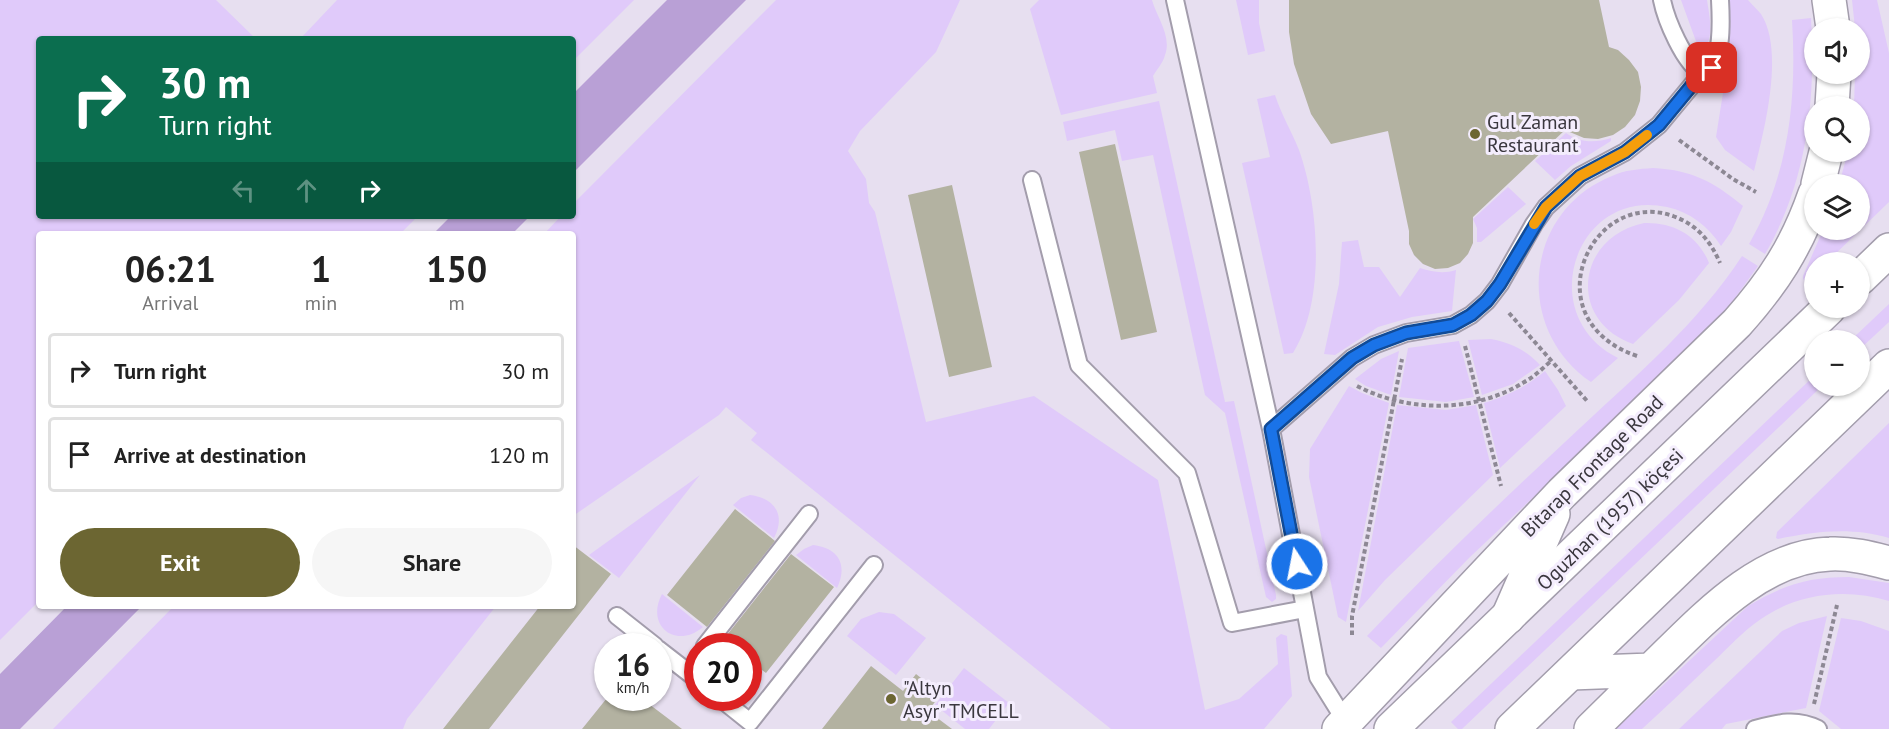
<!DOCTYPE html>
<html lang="en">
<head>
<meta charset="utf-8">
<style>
	body { margin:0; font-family:"PT Sans",sans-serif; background:#f6f6f6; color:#222; height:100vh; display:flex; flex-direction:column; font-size:22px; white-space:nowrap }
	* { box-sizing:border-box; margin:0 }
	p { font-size:20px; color:#767676 }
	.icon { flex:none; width:33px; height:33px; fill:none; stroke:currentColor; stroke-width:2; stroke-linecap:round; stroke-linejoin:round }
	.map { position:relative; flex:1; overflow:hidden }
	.side { position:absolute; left:36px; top:231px; width:540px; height:378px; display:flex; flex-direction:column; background:#fff; border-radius:6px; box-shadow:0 2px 4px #0004 }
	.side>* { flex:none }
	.top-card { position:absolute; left:36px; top:36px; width:540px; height:183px; border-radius:6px; box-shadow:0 2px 4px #0004; background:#0b6e4f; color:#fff; overflow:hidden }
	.fabs { position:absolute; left:1804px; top:18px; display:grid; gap:12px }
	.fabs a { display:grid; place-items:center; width:66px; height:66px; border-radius:50%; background:#fff; box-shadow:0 2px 4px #0004; font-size:30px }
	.speed { position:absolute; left:594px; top:633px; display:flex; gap:12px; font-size:30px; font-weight:700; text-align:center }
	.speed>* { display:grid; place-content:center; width:78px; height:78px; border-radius:50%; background:#fff; box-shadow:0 2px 4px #0004; line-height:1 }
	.speed small { font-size:15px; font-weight:400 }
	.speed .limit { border:9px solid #d22; background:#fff; color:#111 }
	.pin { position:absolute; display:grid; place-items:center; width:51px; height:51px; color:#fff; margin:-26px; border-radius:12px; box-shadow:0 3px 9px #0006 }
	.me { position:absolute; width:66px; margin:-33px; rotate:349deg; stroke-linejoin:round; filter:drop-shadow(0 0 4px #0008) }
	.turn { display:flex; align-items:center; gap:21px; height:126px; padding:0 24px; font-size:27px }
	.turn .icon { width:78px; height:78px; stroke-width:2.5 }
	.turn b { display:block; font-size:42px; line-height:51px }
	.lanes { display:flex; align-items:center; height:57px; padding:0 24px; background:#0003; justify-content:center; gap:30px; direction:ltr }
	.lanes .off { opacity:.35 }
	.eta { display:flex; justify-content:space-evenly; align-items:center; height:102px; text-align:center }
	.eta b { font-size:36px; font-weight:800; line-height:42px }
	.action { display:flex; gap:12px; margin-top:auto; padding:12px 24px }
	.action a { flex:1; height:69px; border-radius:36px; background:#6c6632; color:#fff; font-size:24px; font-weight:800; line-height:69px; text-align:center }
	.action a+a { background:#f6f6f6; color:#222 }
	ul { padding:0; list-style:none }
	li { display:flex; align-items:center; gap:18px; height:75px; margin:0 12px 9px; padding:0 12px; border:3px solid #e0e0e0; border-radius:6px }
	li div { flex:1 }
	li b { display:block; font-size:22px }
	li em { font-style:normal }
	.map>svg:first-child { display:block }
</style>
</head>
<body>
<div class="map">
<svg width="1889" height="729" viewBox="0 0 1889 729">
	<rect width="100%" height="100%" fill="#e7dff0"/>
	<path fill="#e0cafa" d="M0 0H216L256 39H39V216H418L400 234H39V601L0 640Z
		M337 0H634L573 61V39H300Z
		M776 0H960L936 52 860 131 848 151 866 179 869 203 875 212 926 422 1034 396 1158 480 1205 710 1239 699 1278 664 1276 638 1281 634 1287 636 1292 696 1264 729H1111L751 440 757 433 726 407 719 415 573 516V234H544L561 216H573V204Z
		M1039 0H1152C1157 18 1172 36 1165 55 1163 63 1157 69 1153 76L1157 93 1061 115 1030 9Z
		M1236 0H1259V23L1265 51 1248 55Z
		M1681 0H1707C1709 13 1715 40 1703 49L1697 44Z
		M1729 0H1748C1752 5 1757 9 1761 14 1785 51 1764 131 1754 171L1725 150 1716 137 1729 55Z
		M1852 0H1877L1889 53V202L1827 262H1815V274L1806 281 1803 279V276L1823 230H1860V184H1839L1848 152H1860V106H1854L1855 74H1860V28H1855Z
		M1811 18C1816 100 1807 182 1765 254L1749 244C1789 175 1797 98 1792 20Z
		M1275 95C1281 114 1292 132 1299 150 1319 206 1326 301 1293 353L1284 354 1242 163 1270 157 1257 99Z
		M1159 101 1225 402 1234 401 1276 595V599L1272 602 1266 597 1225 413 1205 395 1153 155 1122 161 1115 130 1067 141 1063 122Z
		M1566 133C1580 143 1595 143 1611 138V141L1571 166 1555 180 1535 161Z
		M1653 168C1691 170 1713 181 1743 206L1731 232 1721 246C1708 226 1690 212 1667 207 1575 187 1533 316 1618 358L1591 382C1513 329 1524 211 1612 176 1625 170 1639 169 1653 168Z
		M1508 187 1526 204 1481 242H1477V228L1473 219Z
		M1644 223C1673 222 1698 235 1709 263L1679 300 1633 344C1567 321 1576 237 1644 223Z
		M1358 240 1364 267H1379L1400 297 1420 268C1433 272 1443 274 1456 270L1452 311 1412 317 1378 327 1335 355 1324 354 1339 284 1342 242Z
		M1742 256 1758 266 1720 319 1696 344 1470 557 1381 648 1367 636C1435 564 1507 496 1580 428 1638 374 1698 323 1742 256Z
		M1889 304V322L1860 349V340H1851Z
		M1491 339C1511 343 1526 350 1540 365L1513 384 1482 395 1468 340Z
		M1459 341 1474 397 1446 402 1399 397 1408 348Z
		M1399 351 1391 395 1366 386 1355 379 1381 359Z
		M1545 371 1558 390 1566 406 1500 468 1484 403C1507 396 1526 387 1545 371Z
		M1815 375V386H1822L1462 729H1458L1451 722Z
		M1349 386 1362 393 1389 403 1346 622 1338 617 1309 477 1310 449Z
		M1397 405 1446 410 1476 405 1493 475 1385 580 1358 611Z
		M1889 423V538C1852 527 1816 531 1778 539L1776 538 1777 532Z
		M700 475 619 578 589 555Z
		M750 495C775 498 786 515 774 538L733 505 741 498Z
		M813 545C839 548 848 565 837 588L796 555 804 549Z
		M1849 577 1889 583V601C1846 588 1798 593 1761 619 1743 631 1728 648 1713 662 1689 685 1666 707 1642 729H1616L1748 606C1783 585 1808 577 1849 577Z
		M662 594 703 627C676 650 645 626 662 594Z
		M174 606H496L407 719 403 729H53Z
		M879 612 894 614 926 638 896 675 847 636 861 619Z
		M1827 616 1806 708 1726 724 1722 729H1679L1782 631 1799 623Z
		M1841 618 1861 621 1889 631V729H1841L1819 711Z
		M964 668 1009 703 989 729H965L935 705Z"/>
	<path fill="#b9a0d6" d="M667 0H746L573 173V94Z
		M451 216H530L512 234H433Z
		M67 606H142L20 729H0V674Z"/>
	<path fill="#b3b2a1" d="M1289 0H1599L1609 47 1618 50 1629 60 1638 72 1641 87 1640 101 1635 115 1625 127 1613 135 1598 139 1584 138 1565 130 1473 217V243L1468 254 1460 263 1448 268 1435 269 1423 264 1414 255 1409 244V231L1388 131 1331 144 1311 114 1294 64 1289 32Z
		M1115 144 1157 332 1121 340 1079 152Z
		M952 185 992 367 949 377 908 195Z
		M735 509 775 541 707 627 667 595Z
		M573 545 611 574 489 729H443L540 606H573Z
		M791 554 834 587 766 673 748 660V646H732L723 640Z
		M871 666 903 691 916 674 941 694 928 711 952 729H822Z
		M607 698H641L682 729H582Z"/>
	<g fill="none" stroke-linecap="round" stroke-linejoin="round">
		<g stroke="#a39dac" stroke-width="20">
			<path id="lane" d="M1175 0 1271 429 1318 677 1346 722
				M1662 0C1666 20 1684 63 1702 73
				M1032 180 1079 365 1187 473 1232 623 1305 609
				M1271 429 1352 358 1374 345 1406 333 1453 325 1471 315 1487 301 1500 284 1534 224 1546 207 1580 176 1625 152 1659 125 1702 73C1724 68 1721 18 1720 0
				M617 616 655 646
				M705 646 809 514
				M658 649 698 680
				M720 698 750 722 874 565
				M1755 729C1778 723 1796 718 1818 729"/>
		</g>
		<g stroke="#a39dac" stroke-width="36">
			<path id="street" d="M1829 0 1833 28
				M1832 106 1834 74
				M1818 184 1826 152
				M1508 617 1553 514
				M1571 673 1651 670C1699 624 1758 556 1830 554 1850 553 1870 558 1889 563
				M1339 729 1562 493 1737 323C1773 283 1797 246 1815 194
				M1591 729 1651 670"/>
		</g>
		<g stroke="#a39dac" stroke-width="36">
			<path id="secondary" d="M1860 278 1889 250
				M1391 729 1829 308
				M1512 729 1889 366"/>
		</g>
		<path stroke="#8d8894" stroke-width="4" stroke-dasharray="4.5 3" stroke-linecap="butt" d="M1679 140 1733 179 1756 192
			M1509 313 1588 402
			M1465 346 1501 486
			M1637 356C1530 319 1591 187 1673 216 1697 225 1710 240 1720 263
			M1357 386C1409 413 1476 413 1526 381 1535 376 1543 368 1551 361
			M1352 635V616L1402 359
			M1814 704 1837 605"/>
		<use href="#lane" stroke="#fff" stroke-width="16"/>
		<use href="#street" stroke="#fff" stroke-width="33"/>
		<use href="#secondary" stroke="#fff" stroke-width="33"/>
	</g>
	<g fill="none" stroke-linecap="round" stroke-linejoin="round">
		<g stroke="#114b97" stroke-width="15">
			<path id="route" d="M1297 564 1271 429 1352 358 1374 345 1406 333 1453 325 1471 315 1487 301 1500 284 1546 207 1580 176 1625 152 1659 125 1702 73 1708 72 1712 68"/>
		</g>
		<use href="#route" stroke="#1a73e8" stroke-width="10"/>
		<path stroke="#f59e0b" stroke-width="10" d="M1534 224 1546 207 1580 176 1625 152 1647 135"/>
	</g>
	<g fill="#6c6632" stroke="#f4edfd" stroke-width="2">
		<circle cx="1475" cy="134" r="6"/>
		<circle cx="891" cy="699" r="6"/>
	</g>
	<g text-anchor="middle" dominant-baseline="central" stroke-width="6" stroke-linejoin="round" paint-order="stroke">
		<g font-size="20" fill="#3a373e" stroke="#f4edfd" text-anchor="start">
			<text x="1487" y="122">Gul Zaman<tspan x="1487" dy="23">Restaurant</tspan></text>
			<text x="903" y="688">"Altyn<tspan x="903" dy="23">Asyr" TMCELL</tspan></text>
		</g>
		<g font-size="20" fill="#3a373e" stroke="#f4edfd">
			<text transform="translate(1592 466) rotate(-45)">Bitarap Frontage Road</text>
			<text transform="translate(1610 519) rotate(-44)">Oguzhan (1957) köçesi</text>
		</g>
	</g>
</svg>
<div class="fabs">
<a><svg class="icon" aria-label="sound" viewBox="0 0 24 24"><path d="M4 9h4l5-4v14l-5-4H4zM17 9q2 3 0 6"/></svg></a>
<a><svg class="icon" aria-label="search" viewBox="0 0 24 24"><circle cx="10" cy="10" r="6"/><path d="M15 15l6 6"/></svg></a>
<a><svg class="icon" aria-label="layers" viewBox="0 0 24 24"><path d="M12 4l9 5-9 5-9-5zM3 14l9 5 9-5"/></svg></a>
<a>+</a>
<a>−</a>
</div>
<div class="speed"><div>16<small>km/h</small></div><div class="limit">20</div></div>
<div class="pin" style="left:1712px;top:68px;background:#d93025"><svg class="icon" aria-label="arrive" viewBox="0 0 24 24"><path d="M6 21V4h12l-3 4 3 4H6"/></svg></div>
<svg class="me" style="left:1297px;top:564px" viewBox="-20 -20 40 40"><circle r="17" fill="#1a73e8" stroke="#fff" stroke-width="3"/><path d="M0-11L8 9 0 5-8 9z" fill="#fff"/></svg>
<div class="top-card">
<div class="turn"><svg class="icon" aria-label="right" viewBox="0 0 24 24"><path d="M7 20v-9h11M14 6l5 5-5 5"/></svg><div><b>30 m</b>Turn right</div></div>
<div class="lanes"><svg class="icon off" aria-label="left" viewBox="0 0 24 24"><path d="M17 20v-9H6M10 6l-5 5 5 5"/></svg><svg class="icon off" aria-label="ahead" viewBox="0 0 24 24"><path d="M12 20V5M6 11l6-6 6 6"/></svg><svg class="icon" aria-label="right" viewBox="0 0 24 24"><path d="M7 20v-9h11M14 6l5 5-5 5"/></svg></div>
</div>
<section class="side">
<div class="eta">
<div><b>06:21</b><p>Arrival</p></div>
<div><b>1</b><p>min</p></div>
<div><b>150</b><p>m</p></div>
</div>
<ul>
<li><svg class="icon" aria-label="right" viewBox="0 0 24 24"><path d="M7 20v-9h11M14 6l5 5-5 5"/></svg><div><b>Turn right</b></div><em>30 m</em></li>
<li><svg class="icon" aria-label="arrive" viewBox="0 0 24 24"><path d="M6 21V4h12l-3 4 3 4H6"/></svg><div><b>Arrive at destination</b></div><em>120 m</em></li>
</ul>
<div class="action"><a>Exit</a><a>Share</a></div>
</section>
</div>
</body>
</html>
